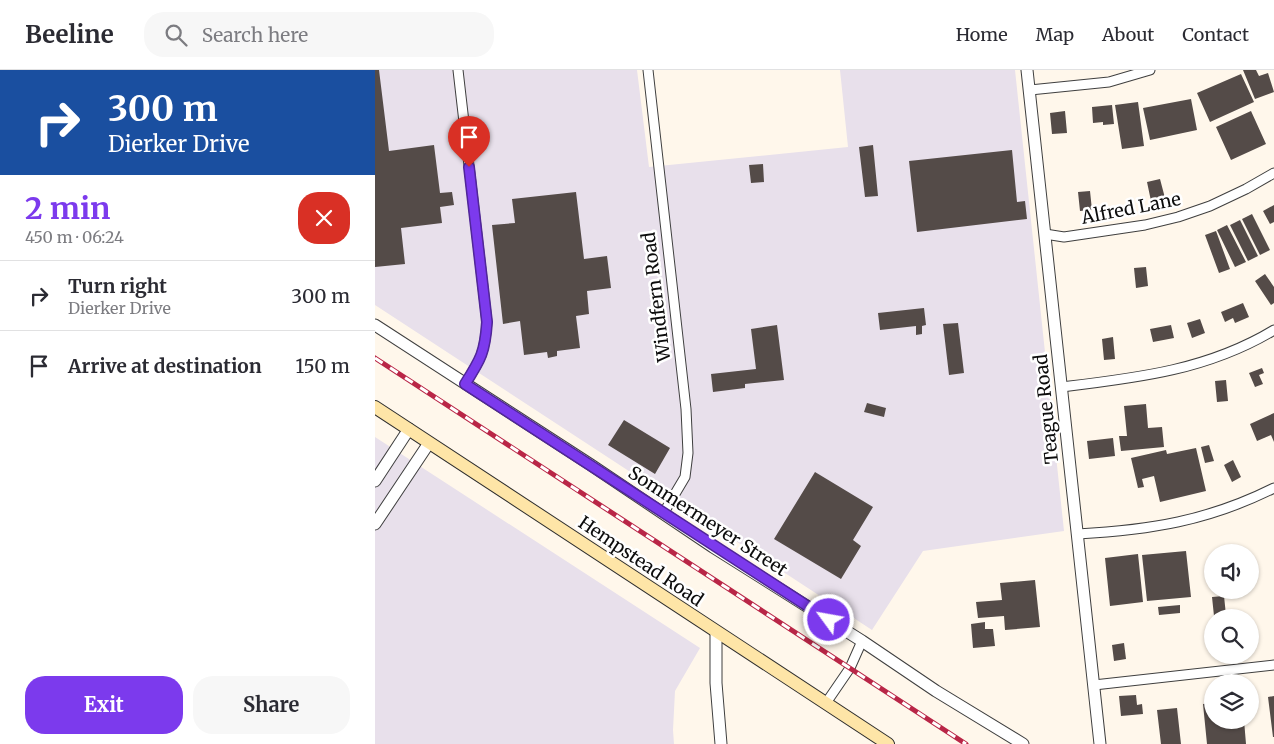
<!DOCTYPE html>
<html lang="en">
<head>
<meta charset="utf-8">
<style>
	body { margin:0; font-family:Merriweather,serif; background:#f7f7f7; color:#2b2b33; height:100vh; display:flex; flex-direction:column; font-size:19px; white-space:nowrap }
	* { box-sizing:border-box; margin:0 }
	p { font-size:16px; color:#7c7c81 }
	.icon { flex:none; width:28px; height:28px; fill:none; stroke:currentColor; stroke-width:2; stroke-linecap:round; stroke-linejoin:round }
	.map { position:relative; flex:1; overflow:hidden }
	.drawer { display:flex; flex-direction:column; background:#fff; width:375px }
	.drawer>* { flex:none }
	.hud { background:#1a4fa0; color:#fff; overflow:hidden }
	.tools { position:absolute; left:829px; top:474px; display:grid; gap:10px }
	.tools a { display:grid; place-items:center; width:55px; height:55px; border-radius:50%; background:#fff; box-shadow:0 1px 4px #0004; font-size:25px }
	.pin { position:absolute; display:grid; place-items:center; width:42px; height:42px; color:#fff; margin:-51px -21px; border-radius:50% 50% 50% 0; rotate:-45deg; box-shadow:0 0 5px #0007 }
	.pin .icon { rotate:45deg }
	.me { position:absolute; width:55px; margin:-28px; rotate:302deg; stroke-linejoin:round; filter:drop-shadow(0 0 4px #0008) }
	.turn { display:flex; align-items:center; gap:18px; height:105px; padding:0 25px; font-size:22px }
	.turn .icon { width:65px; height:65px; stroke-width:2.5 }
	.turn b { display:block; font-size:35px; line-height:42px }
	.round { display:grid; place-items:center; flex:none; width:52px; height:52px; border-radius:20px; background:#f7f7f7 }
	.summary { display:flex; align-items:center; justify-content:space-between; height:85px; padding:0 25px }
	h1 { font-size:30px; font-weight:700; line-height:38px; color:#7c3aed }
	.action { display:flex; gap:10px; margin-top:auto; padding:10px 25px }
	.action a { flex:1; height:58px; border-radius:20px; background:#7c3aed; color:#fff; font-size:20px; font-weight:700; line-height:58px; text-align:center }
	.action a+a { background:#f7f7f7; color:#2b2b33 }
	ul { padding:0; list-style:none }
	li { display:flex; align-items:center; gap:15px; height:70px; padding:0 25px; border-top:1px solid #e1e1e2 }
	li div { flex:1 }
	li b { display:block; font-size:19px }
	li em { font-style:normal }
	header { display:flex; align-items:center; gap:30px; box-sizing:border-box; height:70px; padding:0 25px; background:#fff; border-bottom:1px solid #e1e1e2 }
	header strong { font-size:24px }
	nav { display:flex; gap:28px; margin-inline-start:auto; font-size:18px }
	.search { width:350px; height:45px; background:#f7f7f7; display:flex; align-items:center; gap:12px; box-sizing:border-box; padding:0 18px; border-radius:20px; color:#7c7c81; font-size:19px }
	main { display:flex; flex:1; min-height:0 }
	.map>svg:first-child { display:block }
</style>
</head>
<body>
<header>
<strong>Beeline</strong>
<div class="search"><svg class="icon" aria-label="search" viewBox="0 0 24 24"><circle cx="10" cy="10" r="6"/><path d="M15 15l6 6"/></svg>Search here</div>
<nav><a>Home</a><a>Map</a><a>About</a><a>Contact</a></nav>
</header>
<main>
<section class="drawer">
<div class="hud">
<div class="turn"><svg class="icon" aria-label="right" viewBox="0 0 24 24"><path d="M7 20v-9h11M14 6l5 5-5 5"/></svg><div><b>300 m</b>Dierker Drive</div></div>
</div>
<div class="summary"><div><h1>2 min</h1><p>450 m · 06:24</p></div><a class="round" style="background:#d93025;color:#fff"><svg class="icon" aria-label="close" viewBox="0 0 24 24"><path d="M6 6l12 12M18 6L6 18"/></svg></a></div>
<ul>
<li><svg class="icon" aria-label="right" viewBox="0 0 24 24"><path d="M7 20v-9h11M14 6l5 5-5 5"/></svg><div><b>Turn right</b><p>Dierker Drive</p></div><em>300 m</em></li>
<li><svg class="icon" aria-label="arrive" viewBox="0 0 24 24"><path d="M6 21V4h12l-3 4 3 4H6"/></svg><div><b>Arrive at destination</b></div><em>150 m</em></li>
</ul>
<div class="action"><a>Exit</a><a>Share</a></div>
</section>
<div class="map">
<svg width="899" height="674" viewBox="0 0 899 674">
	<rect width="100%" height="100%" fill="#fff7eb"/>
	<path fill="#e8e0eb" d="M0 0H262L274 97 473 77 465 0H640L689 461 548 481 497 560 0 235Z
		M0 367 325 578 300 621 298 660 299 674H0Z"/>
	<path fill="#544b48" d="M0 0H4L14 81 59 75 65 123 77 122 79 135 65 137 67 153 26 158 30 194 0 197Z
		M868 0H881L884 6 893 3 899 22 880 29Z
		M866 4 879 32 835 52 822 23Z
		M816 29 822 60 775 70 768 38Z
		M763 32 769 76 747 79 740 35Z
		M737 35 739 54 728 55V52L718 53 717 37Z
		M690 41 692 63 677 64 675 43Z
		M876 41 891 74 856 90 841 57Z
		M498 75 503 126 490 127 484 77Z
		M637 80 642 132 650 131 652 149 542 162 534 91Z
		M388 94 389 112 376 113 374 95Z
		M785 109 790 128 776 131 772 112Z
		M715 121 717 140 705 141 703 122Z
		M201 122 209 189 232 186 236 218 212 221 214 244 201 246 205 278 182 281V286L173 288 172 282 149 285 145 251 128 254 117 155 140 153 137 129Z
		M899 135V152L895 154 888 141Z
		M877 144 895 180 885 185 867 149Z
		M865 150 883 186 873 191 855 155Z
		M852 155 871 192 860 197 842 160Z
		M841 161 855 199 844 203 830 165Z
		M771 197 773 216 761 218 759 198Z
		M890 204 899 217V233L896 235 880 211Z
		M868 233 874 247 860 253 858 248 850 252 846 242Z
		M549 238 551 255 547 256V264L541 265V256L505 260 503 243Z
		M825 249 830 263 817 268 812 253Z
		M583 253 589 303 574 305 568 254Z
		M402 255 409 310 370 314V318L338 322 336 304 381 299 376 259Z
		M796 255 799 268 778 272 775 259Z
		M738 267 740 289 729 290 727 269Z
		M887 298 889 303 884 305 888 314 880 317 874 303Z
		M851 310 853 331 842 332 840 311Z
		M492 333 511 338 509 347 489 342Z
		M771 334 773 358 787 357 789 377 746 381 744 366H752L749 336Z
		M899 343V372L896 365 882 371 875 354Z
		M249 350 295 378 280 404 233 375Z
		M738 368 740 386 714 389 712 371Z
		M834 375 839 391 830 393 826 377Z
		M821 378 831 421 785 432 779 406 767 409 769 417 763 418 756 388 791 380 792 384Z
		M858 390 866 407 857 412 849 395Z
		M440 402 498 437 478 470 486 476 466 509 399 469Z
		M811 481 816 527 772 531 767 485Z
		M763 484 768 532 735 536 730 488Z
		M660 510 665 557 630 560 629 546 603 548 601 532 627 530 625 513Z
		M849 526 851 545 839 546 837 527Z
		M805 535V543L784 545 783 537Z
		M610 552V559H618L620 576 598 578 596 554Z
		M749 573 751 589 739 591 737 575Z
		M761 625 762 635 767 634 768 644 746 646 744 626Z
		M899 626V667H898L893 627Z
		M838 633V650H869L871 674H832L828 634Z
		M802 638 806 674H786L782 640Z"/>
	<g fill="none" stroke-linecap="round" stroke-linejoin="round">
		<g stroke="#3f3f3f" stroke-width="11">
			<path id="minor" d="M83 0 112 252C110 282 106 289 90 314
				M273 0 311 339 313 383 310 407 288 444
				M655 20 734 12 775 0
				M670 164 689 167 770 155 803 147 835 136 871 119 899 103
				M687 317C762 308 833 300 899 260
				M703 464C775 460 833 451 899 418
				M719 615 899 595
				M451 633 475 598 487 571"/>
		</g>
		<g stroke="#3f3f3f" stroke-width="13">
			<path id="tertiary" d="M652 0 725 674
				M0 255 216 395 338 477 487 571 561 621 648 674
				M0 411 34 359
				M0 454 54 373
				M341 562V613L346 674"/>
		</g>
		<g stroke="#2e2e2e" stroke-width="14">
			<path id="secondary" d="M0 337 513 674"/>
		</g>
		<use href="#minor" stroke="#fff" stroke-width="9"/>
		<use href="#tertiary" stroke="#fff" stroke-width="11"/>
		<use href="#secondary" stroke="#fee5a7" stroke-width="12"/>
		<g stroke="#b92647" stroke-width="5">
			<path id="rail" d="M0 288 591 674"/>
		</g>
		<use href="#rail" stroke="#fff" stroke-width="3" stroke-dasharray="9" stroke-linecap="butt"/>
	</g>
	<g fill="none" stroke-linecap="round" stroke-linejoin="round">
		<g stroke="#51269a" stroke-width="12">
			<path id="route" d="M94 97 112 252C110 282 106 289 90 314 212 392 332 472 454 550"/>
		</g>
		<use href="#route" stroke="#7c3aed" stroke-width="9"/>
	</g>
	<g text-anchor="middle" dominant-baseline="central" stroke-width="5" stroke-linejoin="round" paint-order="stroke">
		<g font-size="18" fill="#0c0c0c" stroke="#fff">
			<text transform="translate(756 138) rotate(-11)">Alfred Lane</text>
			<text transform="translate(281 227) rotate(-97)">Windfern Road</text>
			<text transform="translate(671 339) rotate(-96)">Teague Road</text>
			<text transform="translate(333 451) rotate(33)">Sommermeyer Street</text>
			<text transform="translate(266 491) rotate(34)">Hempstead Road</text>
		</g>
	</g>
</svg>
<div class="tools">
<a><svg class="icon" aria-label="sound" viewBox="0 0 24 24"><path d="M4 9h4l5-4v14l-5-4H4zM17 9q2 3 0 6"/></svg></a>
<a><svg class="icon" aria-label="search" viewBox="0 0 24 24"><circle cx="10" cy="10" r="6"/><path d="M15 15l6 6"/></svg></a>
<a><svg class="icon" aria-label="layers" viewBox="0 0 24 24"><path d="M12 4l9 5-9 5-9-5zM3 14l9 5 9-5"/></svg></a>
</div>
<div class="pin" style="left:94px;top:97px;background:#d93025"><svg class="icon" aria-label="arrive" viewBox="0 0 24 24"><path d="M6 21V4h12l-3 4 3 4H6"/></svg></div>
<svg class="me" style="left:454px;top:550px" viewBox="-20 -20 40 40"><circle r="17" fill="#7c3aed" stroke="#fff" stroke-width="3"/><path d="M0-11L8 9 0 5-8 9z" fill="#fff"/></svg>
</div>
</main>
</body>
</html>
